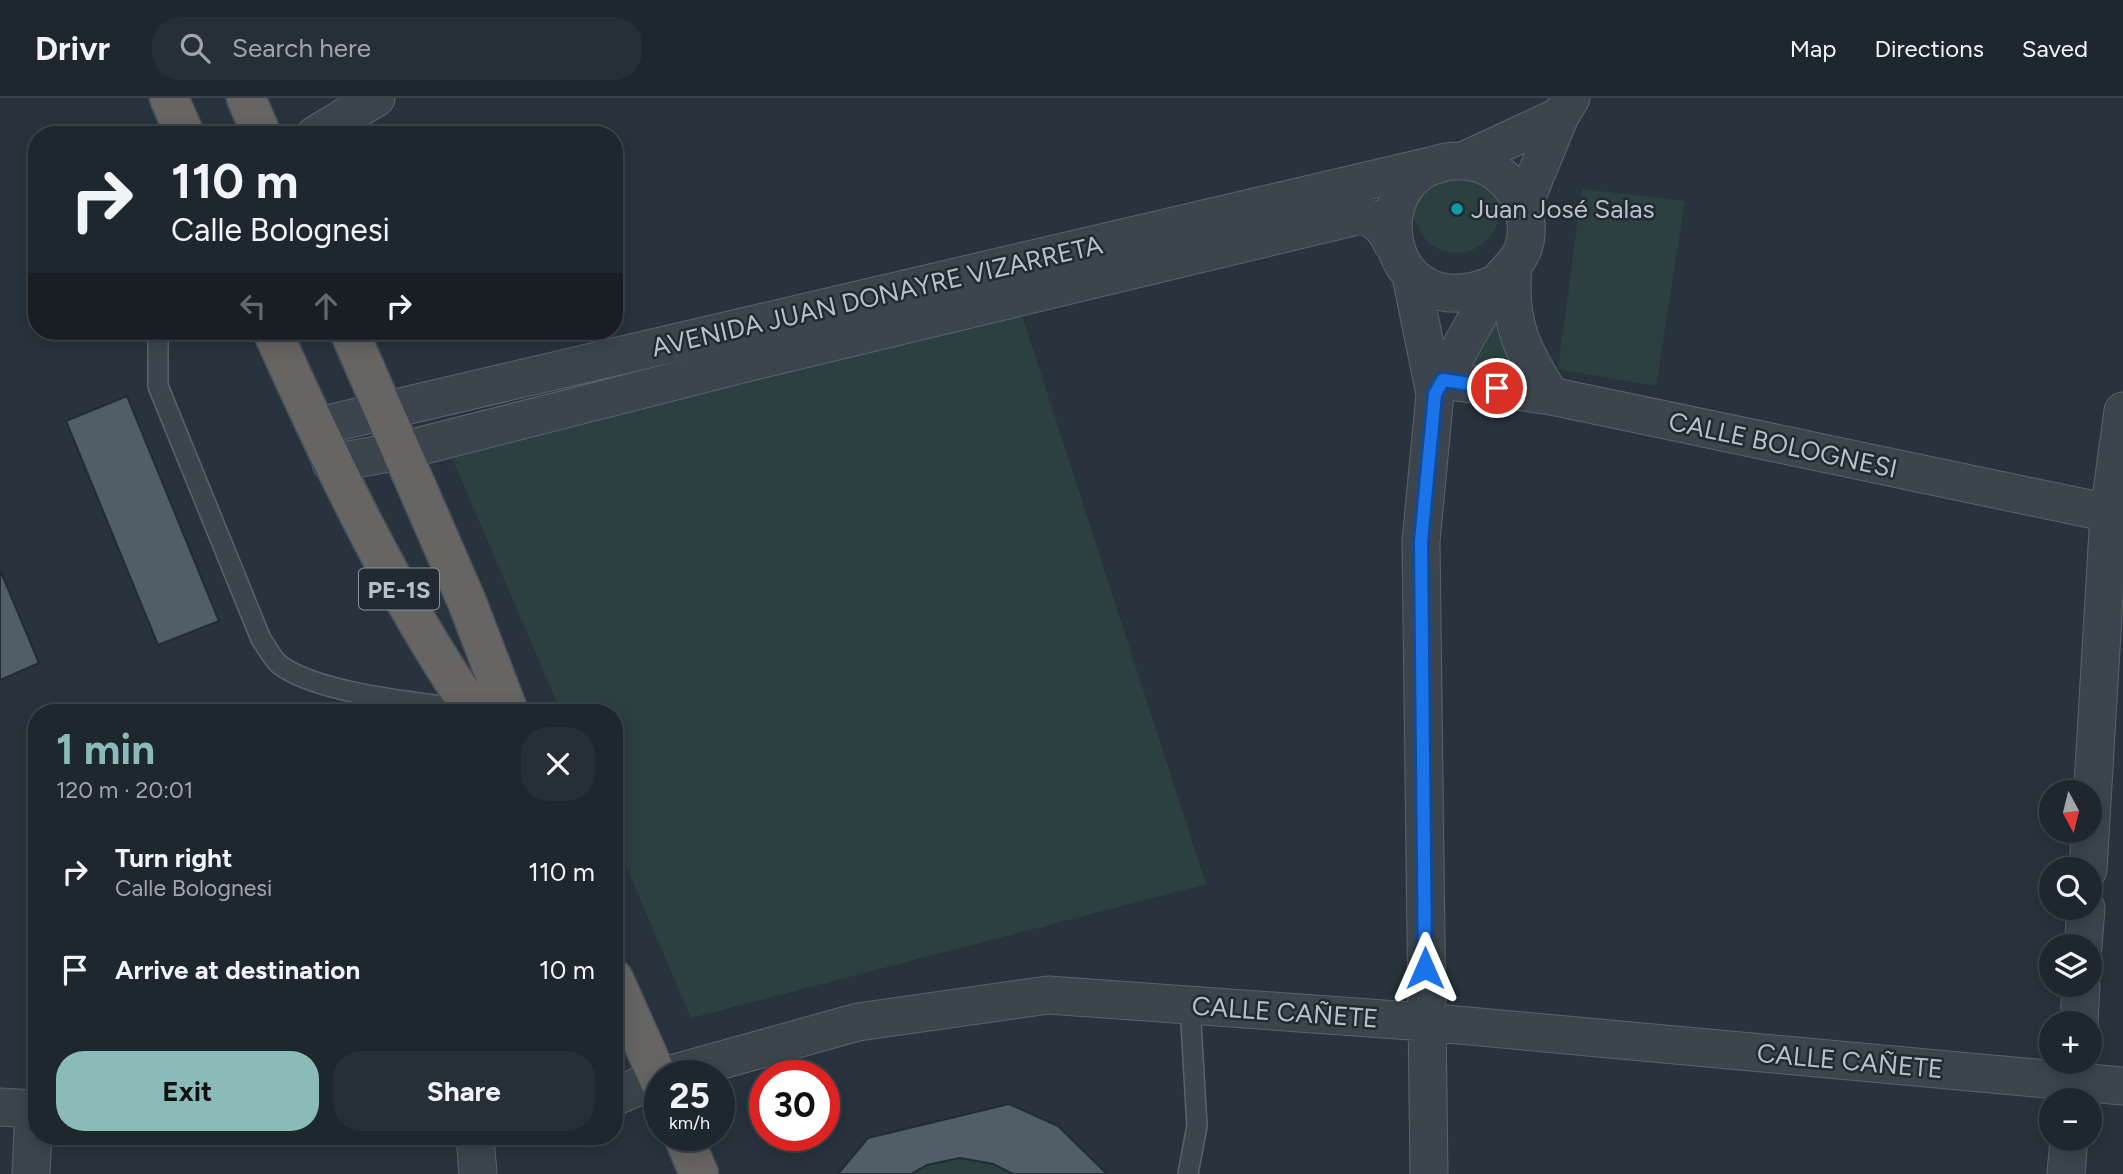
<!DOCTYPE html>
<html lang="en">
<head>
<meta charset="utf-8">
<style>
	body { margin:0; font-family:Figtree,sans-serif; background:#262e36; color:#f1f3f6; height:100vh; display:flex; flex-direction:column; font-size:26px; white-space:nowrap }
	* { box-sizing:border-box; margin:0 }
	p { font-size:23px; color:#a1a5aa }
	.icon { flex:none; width:38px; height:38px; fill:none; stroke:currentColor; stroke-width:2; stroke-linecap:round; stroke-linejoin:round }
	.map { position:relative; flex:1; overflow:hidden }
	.side { position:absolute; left:28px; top:606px; width:595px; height:441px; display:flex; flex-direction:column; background:#1e262e; border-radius:28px; box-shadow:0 4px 18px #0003,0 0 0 2px #3c434a }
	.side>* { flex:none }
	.guide { position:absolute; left:28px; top:28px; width:595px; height:214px; border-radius:28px; box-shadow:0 4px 18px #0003,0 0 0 2px #3c434a; background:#1e262e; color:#f1f3f6; overflow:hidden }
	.needle { width:46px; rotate:173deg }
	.buttons { position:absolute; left:2039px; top:682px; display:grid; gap:14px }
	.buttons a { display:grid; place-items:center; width:63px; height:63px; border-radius:50%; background:#1e262e; box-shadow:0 4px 18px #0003,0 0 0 2px #3c434a; font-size:35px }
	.speed { position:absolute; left:644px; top:962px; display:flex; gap:14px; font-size:35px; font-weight:700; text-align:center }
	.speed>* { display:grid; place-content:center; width:91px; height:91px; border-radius:50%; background:#1e262e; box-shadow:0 4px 18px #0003,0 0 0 2px #3c434a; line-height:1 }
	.speed small { font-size:18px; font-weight:400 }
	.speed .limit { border:10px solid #d22; background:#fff; color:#111 }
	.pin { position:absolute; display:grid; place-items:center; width:60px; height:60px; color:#fff; margin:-30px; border:4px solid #fff; border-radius:50%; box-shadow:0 2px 7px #0007 }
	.me { position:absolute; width:77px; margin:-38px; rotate:0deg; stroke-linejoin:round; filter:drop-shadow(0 0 5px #0008) }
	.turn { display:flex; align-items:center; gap:24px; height:147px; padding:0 28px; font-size:32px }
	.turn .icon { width:91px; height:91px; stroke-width:2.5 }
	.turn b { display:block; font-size:49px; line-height:60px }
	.lanes { display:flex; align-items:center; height:66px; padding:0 28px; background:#0003; justify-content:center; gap:35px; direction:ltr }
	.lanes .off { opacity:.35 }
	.round { display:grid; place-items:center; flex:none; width:74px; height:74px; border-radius:28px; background:#262e36 }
	.headline { display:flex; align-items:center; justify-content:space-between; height:119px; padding:0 28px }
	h1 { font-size:42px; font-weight:700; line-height:52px; color:#8bbbb9 }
	.action { display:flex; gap:14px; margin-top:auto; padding:14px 28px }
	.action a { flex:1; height:80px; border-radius:28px; background:#8bbbb9; color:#111; font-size:28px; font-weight:700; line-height:80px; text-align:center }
	.action a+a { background:#262e36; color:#f1f3f6 }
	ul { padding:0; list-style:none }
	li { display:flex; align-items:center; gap:21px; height:98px; padding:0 28px }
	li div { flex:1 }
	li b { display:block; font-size:26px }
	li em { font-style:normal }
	header { display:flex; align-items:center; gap:42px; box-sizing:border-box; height:98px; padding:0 35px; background:#1e262e; border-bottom:2px solid #3c434a }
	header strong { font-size:33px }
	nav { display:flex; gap:38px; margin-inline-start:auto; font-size:24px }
	.search { width:490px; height:63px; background:#262e36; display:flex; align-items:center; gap:18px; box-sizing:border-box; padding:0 24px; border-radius:28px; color:#a1a5aa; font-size:26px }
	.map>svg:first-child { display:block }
</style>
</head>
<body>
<header>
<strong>Drivr</strong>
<div class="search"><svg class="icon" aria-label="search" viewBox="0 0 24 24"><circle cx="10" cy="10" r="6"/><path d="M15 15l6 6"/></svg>Search here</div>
<nav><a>Map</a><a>Directions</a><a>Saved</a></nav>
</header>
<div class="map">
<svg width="2123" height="1076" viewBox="0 0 2123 1076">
	<rect width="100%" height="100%" fill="#28333d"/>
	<path fill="#2b403f" d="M1461 65 1502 102C1500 170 1417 174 1412 106Z
		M1582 91 1685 103 1656 288 1558 271Z
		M1020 211 1206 786 691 920 614 740V614H561L447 348Z
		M1496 215 1523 279 1468 272Z
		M960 1060 993 1066 1013 1076H911L927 1067Z"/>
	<path fill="#525e67" stroke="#232c34" stroke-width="2" d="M127 298 219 523 158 547 66 323Z
		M0 472 39 565 0 582Z
		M1009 1006 1058 1028 1107 1076H1013L993 1066 960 1060 927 1067 911 1076H838L868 1040Z"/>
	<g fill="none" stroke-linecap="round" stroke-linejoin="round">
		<g stroke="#5a636b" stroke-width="22">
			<path id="service" d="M158 233V288L261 541C267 549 273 562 280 567 321 597 421 604 472 612
				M1188 1076 1197 1028 1190 908"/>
		</g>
		<g stroke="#5a636b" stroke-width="39">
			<path id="minor" d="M315 37 376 0
				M1463 63 1560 18
				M1523 108 1560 18 1571 0
				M1513 169C1508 225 1522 253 1551 298
				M1411 178 1435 296 1421 443 1429 1076
				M1443 282 1551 298 2123 418
				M1435 296C1455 260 1474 224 1495 189 1503 175 1517 167 1523 151 1537 111 1505 64 1463 63 1355 59 1377 239 1497 185
				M315 329 1439 66
				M331 365 401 353 762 261 1361 117C1377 122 1385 129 1392 145
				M2088 772 2109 415 2123 313
				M2083 849 2086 810
				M2079 926 2081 887
				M664 978 858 924 1048 897 1425 924 2123 988
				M614 999 660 979
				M0 1009 37 1011
				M475 1038 478 1076
				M31 1076 34 1011
				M2066 1076 2069 1041"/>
		</g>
		<g stroke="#475058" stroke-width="41">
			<path id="trunk" d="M169 0 185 37
				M246 0 262 37
				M272 233C331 364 393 495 474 614
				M349 233 467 504 509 614
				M614 881 660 984
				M683 1038 699 1076"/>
		</g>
		<use href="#service" stroke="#3c454d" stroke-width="19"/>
		<use href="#minor" stroke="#3c454d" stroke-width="37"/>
		<use href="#trunk" stroke="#666564" stroke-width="38"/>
	</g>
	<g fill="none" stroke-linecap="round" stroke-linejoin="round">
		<g stroke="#114b97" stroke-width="18">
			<path id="route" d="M1425 870 1421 443 1435 296 1443 282 1497 290"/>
		</g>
		<use href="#route" stroke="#1a73e8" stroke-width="12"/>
	</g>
	<circle fill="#0f9aa8" stroke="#212a32" stroke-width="2.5" cx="1457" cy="111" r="7"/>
	<g text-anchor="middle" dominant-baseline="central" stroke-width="5" stroke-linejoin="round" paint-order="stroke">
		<rect fill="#212a32" stroke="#8b939b" stroke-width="2" x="359" y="470.5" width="80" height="41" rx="5"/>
		<g font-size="24" font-weight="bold" fill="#b8c0c8">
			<text x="399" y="491">PE-1S</text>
		</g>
		<g font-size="26" fill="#b8c0c8" stroke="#212a32" text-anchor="start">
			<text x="1471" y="111">Juan José Salas</text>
		</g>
		<g font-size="26" fill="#b8c0c8" stroke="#212a32">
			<text transform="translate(877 198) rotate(-13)">AVENIDA JUAN DONAYRE VIZARRETA</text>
			<text transform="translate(1783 347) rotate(12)">CALLE BOLOGNESI</text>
			<text transform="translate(1285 914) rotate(4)">CALLE CAÑETE</text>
			<text transform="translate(1850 963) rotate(5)">CALLE CAÑETE</text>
		</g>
	</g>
</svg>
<div class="buttons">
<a><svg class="needle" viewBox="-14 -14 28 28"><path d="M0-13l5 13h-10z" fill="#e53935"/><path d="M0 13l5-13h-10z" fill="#a1a5aa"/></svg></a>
<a><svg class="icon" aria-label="search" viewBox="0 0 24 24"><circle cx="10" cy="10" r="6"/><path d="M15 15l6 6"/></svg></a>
<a><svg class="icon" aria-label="layers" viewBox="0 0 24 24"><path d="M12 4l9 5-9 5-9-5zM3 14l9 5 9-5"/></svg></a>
<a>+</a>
<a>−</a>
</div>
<div class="speed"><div>25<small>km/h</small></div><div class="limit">30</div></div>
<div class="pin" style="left:1497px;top:290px;background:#d93025"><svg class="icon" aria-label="arrive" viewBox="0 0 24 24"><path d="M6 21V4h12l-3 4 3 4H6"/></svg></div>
<svg class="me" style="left:1425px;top:870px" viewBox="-20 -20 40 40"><path d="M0-17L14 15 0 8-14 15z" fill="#1a73e8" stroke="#fff" stroke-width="4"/></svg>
<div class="guide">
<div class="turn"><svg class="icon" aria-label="right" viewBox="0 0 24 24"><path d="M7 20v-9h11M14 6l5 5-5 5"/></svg><div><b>110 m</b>Calle Bolognesi</div></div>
<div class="lanes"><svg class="icon off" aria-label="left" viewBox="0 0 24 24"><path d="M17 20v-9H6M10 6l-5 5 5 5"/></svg><svg class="icon off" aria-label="ahead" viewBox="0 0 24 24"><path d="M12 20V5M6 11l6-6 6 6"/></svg><svg class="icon" aria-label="right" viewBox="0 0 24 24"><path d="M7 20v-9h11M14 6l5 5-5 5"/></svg></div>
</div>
<section class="side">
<div class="headline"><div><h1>1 min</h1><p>120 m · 20:01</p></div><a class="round"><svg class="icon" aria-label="close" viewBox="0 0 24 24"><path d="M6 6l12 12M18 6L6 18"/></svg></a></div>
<ul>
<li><svg class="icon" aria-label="right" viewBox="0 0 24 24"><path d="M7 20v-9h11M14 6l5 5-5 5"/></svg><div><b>Turn right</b><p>Calle Bolognesi</p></div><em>110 m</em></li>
<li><svg class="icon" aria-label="arrive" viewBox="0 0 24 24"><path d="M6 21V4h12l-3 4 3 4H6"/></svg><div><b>Arrive at destination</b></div><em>10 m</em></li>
</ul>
<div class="action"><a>Exit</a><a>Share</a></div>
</section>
</div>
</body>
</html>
